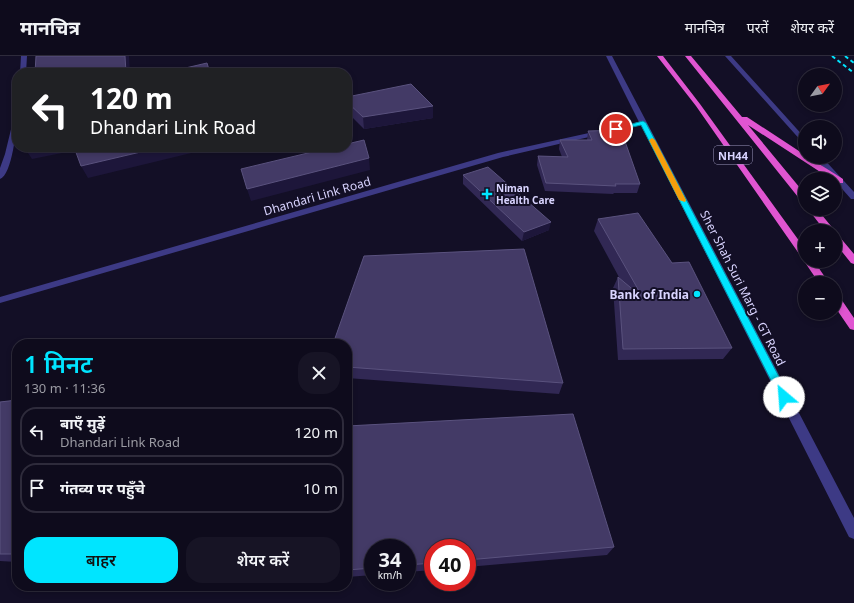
<!DOCTYPE html>
<html lang="hi">
<head>
<meta charset="utf-8">
<style>
	body { margin:0; font-family:"Noto Sans","Noto Sans Devanagari",sans-serif; background:#171425; color:#f1f3f6; height:100vh; display:flex; flex-direction:column; font-size:15px; white-space:nowrap }
	* { box-sizing:border-box; margin:0 }
	p { font-size:13px; color:#9b9ba3 }
	.icon { flex:none; width:22px; height:22px; fill:none; stroke:currentColor; stroke-width:2; stroke-linecap:round; stroke-linejoin:round }
	.map { position:relative; flex:1; overflow:hidden }
	.panel { position:absolute; left:12px; top:283px; width:340px; height:252px; display:flex; flex-direction:column; background:#0e0b1c; border-radius:16px; box-shadow:0 2px 6px #0003,0 0 0 1px #2e2b3b }
	.panel>* { flex:none }
	.top-card { position:absolute; left:12px; top:12px; width:340px; height:84px; border-radius:16px; box-shadow:0 2px 6px #0003,0 0 0 1px #2e2b3b; background:#202124; color:#fff; overflow:hidden }
	.needle { width:26px; rotate:57deg }
	.tools { position:absolute; left:798px; top:12px; display:grid; gap:8px }
	.tools a { display:grid; place-items:center; width:44px; height:44px; border-radius:50%; background:#0e0b1c; box-shadow:0 2px 6px #0003,0 0 0 1px #2e2b3b; font-size:20px }
	.speed { position:absolute; left:364px; top:483px; display:flex; gap:8px; font-size:20px; font-weight:700; text-align:center }
	.speed>* { display:grid; place-content:center; width:52px; height:52px; border-radius:50%; background:#0e0b1c; box-shadow:0 2px 6px #0003,0 0 0 1px #2e2b3b; line-height:1 }
	.speed small { font-size:10px; font-weight:400 }
	.speed .limit { border:6px solid #d22; background:#fff; color:#111 }
	.pin { position:absolute; display:grid; place-items:center; width:34px; height:34px; color:#fff; margin:-17px; border:2px solid #fff; border-radius:50%; box-shadow:0 1px 4px #0007 }
	.me { position:absolute; width:44px; margin:-22px; rotate:333deg; stroke-linejoin:round; filter:drop-shadow(0 0 3px #0008) }
	.turn { display:flex; align-items:center; gap:14px; height:84px; padding:0 12px; font-size:18px }
	.turn .icon { width:52px; height:52px; stroke-width:2.5 }
	.turn b { display:block; font-size:28px; line-height:34px }
	.round { display:grid; place-items:center; flex:none; width:42px; height:42px; border-radius:16px; background:#171425 }
	.headline { display:flex; align-items:center; justify-content:space-between; height:68px; padding:0 12px }
	h1 { font-size:24px; font-weight:600; line-height:30px; color:#00e5ff }
	.cta { display:flex; gap:8px; margin-top:auto; padding:8px 12px }
	.cta a { flex:1; height:46px; border-radius:16px; background:#00e5ff; color:#111; font-size:16px; font-weight:600; line-height:46px; text-align:center }
	.cta a+a { background:#171425; color:#f1f3f6 }
	ul { padding:0; list-style:none }
	li { display:flex; align-items:center; gap:12px; height:50px; margin:0 8px 6px; padding:0 4px; border:2px solid #2e2b3b; border-radius:16px }
	li div { flex:1 }
	li b { display:block; font-size:15px }
	li em { font-style:normal }
	header { display:flex; align-items:center; gap:24px; box-sizing:border-box; height:56px; padding:0 20px; background:#0e0b1c; border-bottom:1px solid #2e2b3b }
	header strong { font-size:19px }
	nav { display:flex; gap:22px; margin-inline-start:auto; font-size:14px }
	.map>svg:first-child { display:block }
</style>
</head>
<body>
<header>
<strong>मानचित्र</strong>
<nav><a>मानचित्र</a><a>परतें</a><a>शेयर करें</a></nav>
</header>
<div class="map">
<svg width="854" height="547" viewBox="0 0 854 547">
	<rect width="100%" height="100%" fill="#130f26"/>
	<g fill="none" stroke-linecap="round" stroke-linejoin="round">
		<path fill="#3d3a85" fill-rule="evenodd" d="M21 0H27L26 17H20Z
			M17 59C17 72 12 119 0 123V112L5 98 14 61Z"/>
		<path fill="#3d3a85" fill-rule="evenodd" d="M606 0H612L854 462V483L849 481 641 69 503 101 0 247V241L498 97 639 66Z
			M725 0H731L805 82V88L803 87Z
			M814 101H822L854 136V143H851Z"/>
		<path fill="#e055d1" fill-rule="evenodd" d="M657 0H663L700 48 805 193V203L802 202 696 50Z
			M685 0H691L742 61H747L805 99V101H808L843 123V127H837L835 123H831L748 69 805 138V147L802 146Z
			M808 153H817L835 175H825Z
			M835 178 838 179 854 198V208L851 207 835 187Z
			M805 204V205H814L829 227H819L804 205Z
			M835 239 839 240 854 262V274L850 273 835 251Z"/>
		<path stroke="#00e5ff" stroke-width="2" stroke-dasharray="4 3" stroke-linecap="butt" d="M832 0 854 17
			M845 0 854 7"/>
	</g>
	<path fill="#312854" d="M347 41 433 50V62L364 73 347 56Z
		M588 75 640 128 637 137H614L613 138 545 135 537 109 538 100 562 101 559 93 560 84H587Z
		M463 119 549 174 522 185 463 128Z
		M598 163 672 207 732 292 723 303 618 304 613 232 618 221 620 223 594 175Z
		M347 288 563 327 559 338 347 322Z
		M17 344V506L0 505V346Z
		M347 370 614 491 607 499 467 511V492H433V514L407 516V492H373V519L347 521Z"/>
	<path fill="#1d163a" d="M125 0H129L130 17H126Z
		M433 50V62L364 73 363 61Z
		M24 91H75L77 94 32 103Z
		M162 91H216L88 122 81 110Z
		M369 102 370 114 251 145 247 133Z
		M551 166 549 174 522 185 524 176Z"/>
	<path fill="#433a66" stroke="#5a527e" d="M36 0H125L126 17H35Z
		M207 7 210 17H164Z
		M411 28 433 50 363 61 347 46V41Z
		M621 74 640 128H615L616 130 546 127 538 100 568 101 560 84H592L588 75Z
		M364 84 369 102 247 133 241 113 333 91H347V88Z
		M74 91H162L81 110Z
		M488 111 551 166 524 176 463 119Z
		M638 157 672 207 689 206 732 292 623 293 618 221 643 242 598 163Z
		M524 193 563 327 347 311V288H333L364 200Z
		M17 344V498H0V346Z
		M573 358 614 491 467 504V492H433V507L407 509V492H373V512L347 514V370Z"/>
	<path fill="#00e5ff" stroke="#0095a6" d="M643 65 646 67 788 338 789 341 788 344H781L641 69 616 75 613 73Z"/>
	<path fill="#f59e0b" d="M652 82 655 84 686 144 685 146 679 144 649 84Z"/>
	<g fill="#00e5ff" stroke="#130f26" stroke-width="1.5">
		<path d="M485 132h4v4h4v4h-4v4h-4v-4h-4v-4h4z"/>
		<circle cx="697" cy="238" r="4"/>
	</g>
	<g text-anchor="middle" dominant-baseline="central" stroke-width="4" stroke-linejoin="round" paint-order="stroke">
		<g font-size="10" font-weight="bold" fill="#d9d4ff" stroke="#130f26" text-anchor="start">
			<text x="496" y="132">Niman<tspan x="496" dy="12">Health Care</tspan></text>
		</g>
		<rect fill="#130f26" stroke="#9e99be" stroke-width="1" x="714" y="90" width="38" height="18" rx="3"/>
		<g font-size="11" font-weight="bold" fill="#d9d4ff">
			<text x="733" y="99">NH44</text>
		</g>
		<g font-size="12" fill="#d9d4ff" stroke="#130f26">
			<text transform="translate(317 140) rotate(-16)">Dhandari Link Road</text>
			<text transform="translate(743 232) rotate(63)">Sher Shah Suri Marg - GT Road</text>
		</g>
		<g font-size="12" font-weight="bold" fill="#d9d4ff" stroke="#130f26" text-anchor="end">
			<text x="689" y="238">Bank of India</text>
		</g>
	</g>
</svg>
<div class="tools">
<a><svg class="needle" viewBox="-14 -14 28 28"><path d="M0-13l5 13h-10z" fill="#e53935"/><path d="M0 13l5-13h-10z" fill="#9b9ba3"/></svg></a>
<a><svg class="icon" aria-label="sound" viewBox="0 0 24 24"><path d="M4 9h4l5-4v14l-5-4H4zM17 9q2 3 0 6"/></svg></a>
<a><svg class="icon" aria-label="layers" viewBox="0 0 24 24"><path d="M12 4l9 5-9 5-9-5zM3 14l9 5 9-5"/></svg></a>
<a>+</a>
<a>−</a>
</div>
<div class="speed"><div>34<small>km/h</small></div><div class="limit">40</div></div>
<div class="pin" style="left:616px;top:73px;background:#d93025"><svg class="icon" aria-label="arrive" viewBox="0 0 24 24"><path d="M6 21V4h12l-3 4 3 4H6"/></svg></div>
<svg class="me" style="left:784px;top:341px" viewBox="-20 -20 40 40"><circle r="19" fill="#fff"/><path d="M0-13L10 11 0 6-10 11z" fill="#00e5ff"/></svg>
<div class="top-card">
<div class="turn"><svg class="icon" aria-label="left" viewBox="0 0 24 24"><path d="M17 20v-9H6M10 6l-5 5 5 5"/></svg><div><b>120 m</b>Dhandari Link Road</div></div>
</div>
<section class="panel">
<div class="headline"><div><h1>1 मिनट</h1><p>130 m · 11:36</p></div><a class="round"><svg class="icon" aria-label="close" viewBox="0 0 24 24"><path d="M6 6l12 12M18 6L6 18"/></svg></a></div>
<ul>
<li><svg class="icon" aria-label="left" viewBox="0 0 24 24"><path d="M17 20v-9H6M10 6l-5 5 5 5"/></svg><div><b>बाएँ मुड़ें</b><p>Dhandari Link Road</p></div><em>120 m</em></li>
<li><svg class="icon" aria-label="arrive" viewBox="0 0 24 24"><path d="M6 21V4h12l-3 4 3 4H6"/></svg><div><b>गंतव्य पर पहुँचे</b></div><em>10 m</em></li>
</ul>
<div class="cta"><a>बाहर</a><a>शेयर करें</a></div>
</section>
</div>
</body>
</html>
